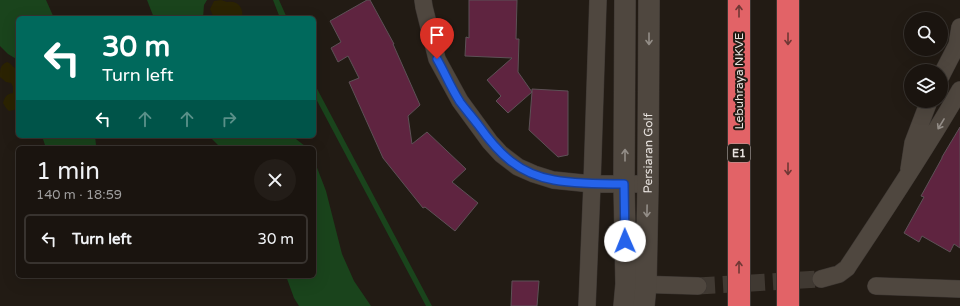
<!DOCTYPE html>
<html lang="en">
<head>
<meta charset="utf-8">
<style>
	body { margin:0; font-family:"Varela Round",sans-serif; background:#231d18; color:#f1f3f6; height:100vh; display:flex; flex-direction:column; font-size:15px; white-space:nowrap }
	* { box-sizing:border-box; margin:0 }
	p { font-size:13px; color:#9f9e9e }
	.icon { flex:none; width:22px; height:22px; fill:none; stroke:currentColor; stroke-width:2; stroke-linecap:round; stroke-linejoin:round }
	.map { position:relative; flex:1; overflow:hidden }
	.side { position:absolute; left:16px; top:146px; width:300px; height:132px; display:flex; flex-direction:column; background:#1a140f; border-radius:6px; box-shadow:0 4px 16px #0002,0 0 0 1px #38332f }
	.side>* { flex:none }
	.hud { position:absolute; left:16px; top:16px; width:300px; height:122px; border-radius:6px; box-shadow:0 4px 16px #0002,0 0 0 1px #38332f; background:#00695c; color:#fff; overflow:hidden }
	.tools { position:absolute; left:904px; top:12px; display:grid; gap:8px }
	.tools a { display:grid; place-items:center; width:44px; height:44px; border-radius:50%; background:#1a140f; box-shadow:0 4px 16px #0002,0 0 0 1px #38332f; font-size:20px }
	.pin { position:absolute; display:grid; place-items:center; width:34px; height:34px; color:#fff; margin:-41px -17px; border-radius:50% 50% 50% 0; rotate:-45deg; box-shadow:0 0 4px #0007 }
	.pin .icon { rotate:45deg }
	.me { position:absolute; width:44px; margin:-22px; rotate:359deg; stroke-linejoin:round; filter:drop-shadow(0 0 3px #0008) }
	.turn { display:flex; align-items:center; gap:14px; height:84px; padding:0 20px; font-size:18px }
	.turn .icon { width:52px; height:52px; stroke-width:2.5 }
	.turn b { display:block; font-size:28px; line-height:34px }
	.lanes { display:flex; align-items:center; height:38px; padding:0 20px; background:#0003; justify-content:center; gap:20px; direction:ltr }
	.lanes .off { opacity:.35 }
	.round { display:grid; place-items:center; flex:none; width:42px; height:42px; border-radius:21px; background:#231d18 }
	.summary { display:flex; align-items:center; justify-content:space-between; height:68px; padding:0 20px }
	h1 { font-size:24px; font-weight:600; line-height:30px }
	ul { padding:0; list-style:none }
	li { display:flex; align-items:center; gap:12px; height:50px; margin:0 8px 6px; padding:0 12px; border:2px solid #38332f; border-radius:6px }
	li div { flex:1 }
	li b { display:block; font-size:15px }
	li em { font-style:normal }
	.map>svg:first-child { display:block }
</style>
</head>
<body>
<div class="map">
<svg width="960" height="306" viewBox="0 0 960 306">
	<rect width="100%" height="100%" fill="#221b14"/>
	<path fill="#1a441c" d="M0 0H46L54 18H18V60L8 54 0 46Z
		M147 0H207L204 5 203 18H154Z
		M273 0H279L287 18H280Z
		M314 83 432 306H426L314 95Z
		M42 136H95L96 145 98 148H46Z
		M209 136H292L305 146 306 148H221Z
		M314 161 316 165 326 191 342 254 354 281 371 306H299L294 298 286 276H314Z"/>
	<path fill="#2b2302" d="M221 0 227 2C238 0 244 8 242 18H214L210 9 214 1Z
		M7 62C12 64 14 68 18 71V109L9 111 6 108 3 103C5 97 6 94 13 93V87L11 83 6 82 0 77C0 69 0 65 7 62Z"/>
	<path fill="#5f2440" stroke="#5d5156" d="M367 0H370L394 44H393L420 105 408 116 412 144 427 132 466 169 452 182 478 203 455 231 425 207 423 208 383 158 349 82 359 78 348 56 338 62 331 48 341 42 330 21Z
		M469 0H517L516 39H519L518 72 532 92V89L568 91V155L558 157 529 130 532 92 508 113 496 101 501 96 487 80 512 58 465 56 466 37 469 38Z
		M960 127V248L954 244 950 252 922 236 919 242 904 233 924 197 921 196 942 158V157Z
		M512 281H539L537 306H511Z"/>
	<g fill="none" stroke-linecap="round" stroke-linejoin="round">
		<path stroke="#403932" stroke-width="17" stroke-dasharray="17 8" stroke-linecap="butt" d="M698 286 821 279"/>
		<g stroke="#3c3632" stroke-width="18">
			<path id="minor" d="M423 0 424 7 437 59 460 101 490 142 501 154 518 167 534 174 553 180 592 184H648
				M941 76 957 45 960 27
				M909 169 913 143 929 101
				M821 279 839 274 847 268C886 209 925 151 960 90
				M634 284 698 286
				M876 286 960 289
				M587 306 592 184 598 0"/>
		</g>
		<g stroke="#3c3632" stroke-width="22">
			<g id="tertiary">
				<path d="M624 306 626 284 624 184 625 0"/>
				<path id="s1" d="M644 306 646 285 648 184 649 0"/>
			</g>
		</g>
		<g stroke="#3c3632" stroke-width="24">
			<path id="motorway" d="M739 0V306
				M788 306V0"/>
		</g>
		<use href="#minor" stroke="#4f473f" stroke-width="17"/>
		<use href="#tertiary" stroke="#4f473f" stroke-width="21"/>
		<use href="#motorway" stroke="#e26367" stroke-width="22"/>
	</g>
	<defs><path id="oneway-shaft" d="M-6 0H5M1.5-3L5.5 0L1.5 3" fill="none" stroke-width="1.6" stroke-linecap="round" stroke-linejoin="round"/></defs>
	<g stroke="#6f3835">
		<use href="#oneway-shaft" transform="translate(739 11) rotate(-90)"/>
		<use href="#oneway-shaft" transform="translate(788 39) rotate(90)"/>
		<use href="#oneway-shaft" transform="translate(788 169) rotate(90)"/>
		<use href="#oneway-shaft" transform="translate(739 267) rotate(-90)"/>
	</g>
	<g stroke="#938d87">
		<use href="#oneway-shaft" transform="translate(649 39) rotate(90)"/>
		<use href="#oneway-shaft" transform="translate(941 124) rotate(121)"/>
		<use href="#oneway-shaft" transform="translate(625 155) rotate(-90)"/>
		<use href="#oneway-shaft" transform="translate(647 211) rotate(91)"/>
	</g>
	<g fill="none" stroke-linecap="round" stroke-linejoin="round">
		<g stroke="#184099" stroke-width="10">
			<path id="route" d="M437 59C445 73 451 88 460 102 466 110 473 118 479 126 499 154 519 174 554 180 577 184 601 184 624 184L625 241"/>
		</g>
		<use href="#route" stroke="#2563eb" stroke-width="7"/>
	</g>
	<g text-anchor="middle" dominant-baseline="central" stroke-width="4" stroke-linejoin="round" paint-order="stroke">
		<rect fill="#221b14" stroke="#aca6a1" stroke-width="1" x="728" y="144" width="22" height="18" rx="3"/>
		<g font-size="11" font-weight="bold" fill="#e7e2de">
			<text x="739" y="153">E1</text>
		</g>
		<g font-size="12" fill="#e7e2de" stroke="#221b14">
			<text transform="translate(739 81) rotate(-90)">Lebuhraya NKVE</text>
			<text stroke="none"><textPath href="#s1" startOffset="153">Persiaran Golf</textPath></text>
		</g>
	</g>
</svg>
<div class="tools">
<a><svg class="icon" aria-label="search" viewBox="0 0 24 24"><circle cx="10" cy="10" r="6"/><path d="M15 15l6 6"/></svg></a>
<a><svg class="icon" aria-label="layers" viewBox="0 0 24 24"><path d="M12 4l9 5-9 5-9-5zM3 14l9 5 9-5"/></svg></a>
</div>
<div class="pin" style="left:437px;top:59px;background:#d93025"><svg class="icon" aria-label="arrive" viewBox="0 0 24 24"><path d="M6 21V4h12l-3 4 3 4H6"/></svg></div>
<svg class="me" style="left:625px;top:241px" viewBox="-20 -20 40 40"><circle r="19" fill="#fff"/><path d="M0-13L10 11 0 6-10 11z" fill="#2563eb"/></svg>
<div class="hud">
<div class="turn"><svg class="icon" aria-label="left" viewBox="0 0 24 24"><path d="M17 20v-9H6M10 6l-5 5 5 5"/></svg><div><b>30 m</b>Turn left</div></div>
<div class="lanes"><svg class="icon" aria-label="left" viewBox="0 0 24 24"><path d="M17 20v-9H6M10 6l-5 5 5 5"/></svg><svg class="icon off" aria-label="ahead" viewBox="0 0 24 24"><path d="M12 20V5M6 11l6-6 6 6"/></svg><svg class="icon off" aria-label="ahead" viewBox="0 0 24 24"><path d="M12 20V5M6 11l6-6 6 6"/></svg><svg class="icon off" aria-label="right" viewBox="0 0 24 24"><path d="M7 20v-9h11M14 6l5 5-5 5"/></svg></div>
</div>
<section class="side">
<div class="summary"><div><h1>1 min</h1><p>140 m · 18:59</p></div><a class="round"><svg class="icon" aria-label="close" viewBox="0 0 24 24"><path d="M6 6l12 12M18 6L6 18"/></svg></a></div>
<ul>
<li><svg class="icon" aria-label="left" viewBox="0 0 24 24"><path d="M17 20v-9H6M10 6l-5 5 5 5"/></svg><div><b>Turn left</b></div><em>30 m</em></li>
</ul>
</section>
</div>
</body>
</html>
